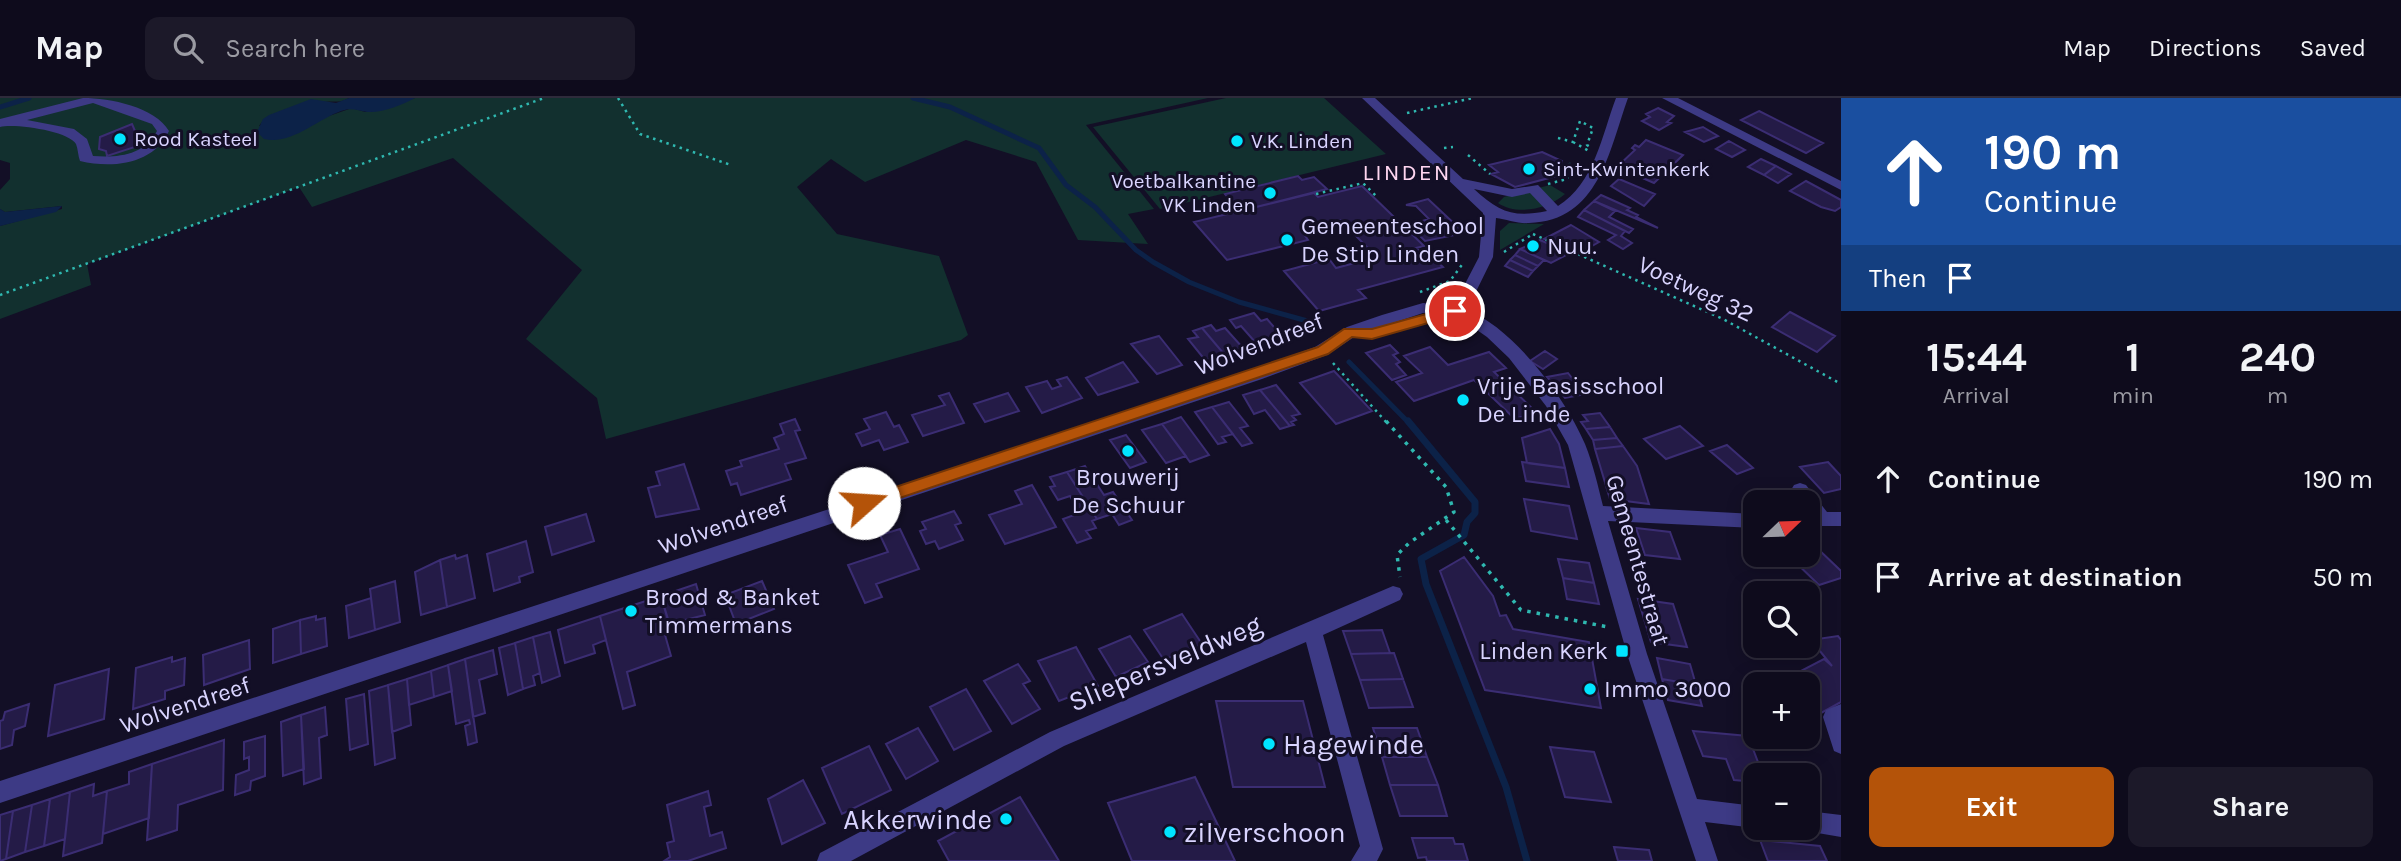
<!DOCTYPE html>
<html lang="en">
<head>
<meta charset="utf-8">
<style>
	body { margin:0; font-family:Karla,sans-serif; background:#1c1929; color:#f1f3f6; height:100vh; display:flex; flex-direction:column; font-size:26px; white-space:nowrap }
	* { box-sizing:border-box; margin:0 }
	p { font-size:23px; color:#9b9ba3 }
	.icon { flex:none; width:38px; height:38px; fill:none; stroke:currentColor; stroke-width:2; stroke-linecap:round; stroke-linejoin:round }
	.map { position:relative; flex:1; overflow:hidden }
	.details { display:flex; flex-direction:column; background:#0e0b1c; width:560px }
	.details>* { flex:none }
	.guide { background:#1a4fa0; color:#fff; overflow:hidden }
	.needle { width:46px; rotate:67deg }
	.tools { position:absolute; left:1743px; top:392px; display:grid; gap:14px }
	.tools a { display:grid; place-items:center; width:77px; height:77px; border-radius:14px; background:#0e0b1c; box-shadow:0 4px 18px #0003,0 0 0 2px #2e2b3b; font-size:35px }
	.pin { position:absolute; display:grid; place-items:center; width:60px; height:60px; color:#fff; margin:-30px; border:4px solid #fff; border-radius:50%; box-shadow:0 2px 7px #0007 }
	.me { position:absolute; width:77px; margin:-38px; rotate:71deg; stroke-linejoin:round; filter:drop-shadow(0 0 5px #0008) }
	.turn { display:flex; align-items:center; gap:24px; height:147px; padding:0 28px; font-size:32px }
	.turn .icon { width:91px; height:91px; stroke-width:2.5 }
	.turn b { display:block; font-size:49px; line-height:60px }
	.then { display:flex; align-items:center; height:66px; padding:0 28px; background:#0003; gap:14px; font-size:26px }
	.eta { display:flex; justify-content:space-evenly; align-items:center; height:119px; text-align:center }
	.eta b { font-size:42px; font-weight:700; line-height:49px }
	.primary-button { display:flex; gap:14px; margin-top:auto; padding:14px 28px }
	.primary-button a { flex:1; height:80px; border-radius:14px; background:#b45309; color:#fff; font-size:28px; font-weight:700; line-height:80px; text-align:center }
	.primary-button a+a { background:#1c1929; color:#f1f3f6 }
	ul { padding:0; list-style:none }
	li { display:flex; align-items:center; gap:21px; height:98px; padding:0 28px }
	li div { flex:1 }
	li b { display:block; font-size:26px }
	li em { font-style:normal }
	header { display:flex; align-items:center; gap:42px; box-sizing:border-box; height:98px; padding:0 35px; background:#0e0b1c; border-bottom:2px solid #2e2b3b }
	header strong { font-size:33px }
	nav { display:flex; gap:38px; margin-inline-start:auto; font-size:24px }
	.search { width:490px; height:63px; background:#1c1929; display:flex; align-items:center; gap:18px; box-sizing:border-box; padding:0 24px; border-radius:14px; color:#9b9ba3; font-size:26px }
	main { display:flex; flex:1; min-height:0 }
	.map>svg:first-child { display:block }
</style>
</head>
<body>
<header>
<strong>Map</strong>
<div class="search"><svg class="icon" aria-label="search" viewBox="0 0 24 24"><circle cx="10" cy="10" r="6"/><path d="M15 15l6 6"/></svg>Search here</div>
<nav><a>Map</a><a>Directions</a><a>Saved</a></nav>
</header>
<main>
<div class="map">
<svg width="1841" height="763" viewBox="0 0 1841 763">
	<rect width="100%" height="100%" fill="#130f26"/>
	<path fill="#12302f" d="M0 0H349C339 6 333 2 322 4 303 7 269 12 259 28L329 18 352 10 365 14 415 0H1208L1086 27 1154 111 1128 116 1148 146 1078 142 1036 64 966 42 865 84 831 61 797 89 837 136 939 158 968 237 961 242 606 341 597 300 526 241 582 172 453 60 312 109 299 89 87 166 91 187 0 221V128L62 111V108L5 114 0 111V92L10 81V65L0 62Z
		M1226 0H1324L1386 56 1160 111 1093 29Z
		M1550 87 1565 96C1548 111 1517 118 1498 105L1504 99Z
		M1509 125 1544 126 1500 152V133Z"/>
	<path fill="#0c2248" d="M349 0H415C402 7 383 15 368 14 358 13 351 9 341 13 316 22 292 47 264 41L257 34 263 21 269 17 311 1 336 5Z
		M62 108 56 114 0 128V111L5 114Z"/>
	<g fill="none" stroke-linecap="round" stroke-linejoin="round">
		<path stroke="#0c2248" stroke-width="5" d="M913 0 950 9 1039 50 1066 87 1095 109 1136 152 1153 164 1189 184 1239 204 1311 224
			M0 9 29 0
			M1349 264 1409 325"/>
		<path stroke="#0c2248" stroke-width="7" d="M1408 323 1475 404V415L1467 424 1464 437 1421 461 1426 486 1506 689 1527 763"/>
	</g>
	<path fill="#241b47" stroke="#3b2d73" stroke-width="2" d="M1658 10 1674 18 1667 24 1671 25 1659 32 1642 23 1650 19 1646 16Z
		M1759 13 1823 45 1806 55 1741 22Z
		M132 26 141 47 107 58 106 53 99 51 100 39Z
		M1703 29 1718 38 1704 44 1685 34Z
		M1646 42 1683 57 1654 85 1617 69 1635 52 1632 50 1635 47 1639 49Z
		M1729 43 1745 52 1732 59 1716 51Z
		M1542 54 1562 63 1561 70 1568 75 1515 89 1491 76 1498 74 1489 67Z
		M1761 61 1776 68 1764 77 1748 69Z
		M1776 68 1791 76 1778 85 1764 77Z
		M1298 78 1302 82 1314 79 1327 91 1240 113 1225 96Z
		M1619 81 1655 96 1644 108 1611 88Z
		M1806 83 1841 102V109L1835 113 1821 109 1790 93Z
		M1362 88 1424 148 1416 150 1421 154 1426 153 1443 169 1358 192 1366 200 1319 213 1284 173 1329 161 1336 170 1377 159 1340 122 1301 132 1308 142 1227 162 1194 124 1314 95 1318 99Z
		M1601 97 1630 110 1627 112 1638 117 1636 119 1658 130 1594 103Z
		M1428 101 1461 132 1452 134 1455 137 1425 143 1409 127 1429 121 1416 108 1406 107Z
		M1594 103 1615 113 1609 119 1633 131 1629 135 1584 112Z
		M1584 112 1625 133 1621 138 1632 145 1623 151 1608 142 1616 137 1578 119Z
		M1571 127 1599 144 1578 156 1544 141Z
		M1540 142 1570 155 1551 165 1520 151Z
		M1520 151 1544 162 1538 168 1515 157Z
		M1515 157 1538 168 1533 173 1510 162Z
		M1510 162 1533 173 1528 179 1505 168Z
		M1790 214 1835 238 1817 254 1772 229Z
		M1254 215 1261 223 1267 221 1281 237 1256 245 1241 228 1236 230 1230 222Z
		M1211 227 1216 233 1225 230 1243 250 1224 256 1202 230Z
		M1202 230 1224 256 1205 262 1188 241 1198 239 1193 233Z
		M1159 238 1182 267 1157 276 1131 246Z
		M1390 247 1398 255 1393 257 1400 264 1396 266 1406 277 1392 282 1366 255Z
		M1430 249 1448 267 1489 254 1506 270 1494 274 1536 314 1515 321 1474 282 1414 303 1396 284 1422 275 1404 258Z
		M1545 253 1557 261 1543 271 1530 263Z
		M1123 264 1138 284 1098 297 1086 280Z
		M1334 273 1372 313 1336 326 1300 285Z
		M1568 275 1576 285 1556 289 1547 279Z
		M1067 279 1082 300 1042 315 1026 289 1047 283 1052 291 1061 288 1057 282Z
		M1576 285 1585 296 1565 300 1556 289Z
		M1276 287 1300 316 1292 318 1296 322 1291 324 1294 327 1290 328 1260 292Z
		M1260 292 1290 328 1280 331 1265 312 1254 316 1243 297Z
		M949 295 964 325 923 338 912 317 945 307 939 298Z
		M1008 295 1019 313 985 324 974 306Z
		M1229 304 1248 328 1240 330 1252 345 1242 348 1212 309Z
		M1212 309 1233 336 1222 339 1226 344 1218 346 1195 314Z
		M886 314 894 329 899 327 908 344 884 352 879 342 862 348 856 336 870 331 864 321Z
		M1600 315 1610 329 1586 331 1581 324 1588 323 1583 317Z
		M1181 319 1209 357 1190 364 1162 326Z
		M795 321 800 332 795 333 806 360 785 366 791 381 741 397 737 385 731 387 726 373 742 368 740 363 779 351 774 340 784 336 780 326Z
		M1162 326 1186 358 1166 365 1142 332Z
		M1680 328 1703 348 1666 361 1644 341Z
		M1610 329 1617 340 1593 342 1586 331Z
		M1550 331 1559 346 1565 370 1527 365 1522 340Z
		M1126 337 1146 364 1130 370 1110 342Z
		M1617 340 1623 348 1595 351 1593 342Z
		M1727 347 1753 370 1737 376 1710 353Z
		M1623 348 1637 368 1649 406 1610 401 1595 351Z
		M1522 364 1565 370 1569 389 1526 383Z
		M1828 364 1841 378V391L1824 395 1800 369Z
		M684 366 699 411 656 419 648 390 660 387 656 374Z
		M1085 368 1104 397 1113 394 1132 422 1119 427 1112 416 1097 421 1067 374Z
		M1067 374 1097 421 1092 423 1096 430 1086 433 1091 440 1077 445 1063 421 1080 415 1070 398 1058 402 1050 389 1055 388 1050 379Z
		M1032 387 1056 429 1005 446 989 417 1022 406 1015 393Z
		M1524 401 1569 408 1577 441 1531 433Z
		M954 413 961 425 955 427 963 442 939 451 935 443 926 446 920 433 926 431 922 424Z
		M586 416 594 443 552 457 545 429Z
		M1636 430 1670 434 1680 461 1645 457Z
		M900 431 919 471 876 486 882 499 865 505 848 467 888 454 880 437Z
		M526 443 533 474 519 479 520 484 494 493 487 456Z
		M1816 449 1841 473V480L1819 487 1788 457H1808V451Z
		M455 457 456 461 467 457 475 500 447 509 440 462Z
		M1464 459 1493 498 1500 518 1506 517 1513 531 1589 544 1601 610 1485 592 1440 473Z
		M1558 461 1589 465 1594 485 1563 480Z
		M440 462 447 509 421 517 415 474Z
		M1563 480 1594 485 1599 506 1567 501Z
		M395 483 400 524 375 532 370 491Z
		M762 483 774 511 736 526 725 497Z
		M696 486 705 517 669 526 661 498Z
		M661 498 668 521 661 523 671 558 627 574 635 607 623 611 600 518Z
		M371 500 375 532 349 540 346 508Z
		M1638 501 1673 506 1687 549 1651 544Z
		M1182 516 1202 546 1164 562 1144 532Z
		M316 518V522L325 520 327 548 301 556 300 522Z
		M600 518 606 542 593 547 595 555 565 565 558 532Z
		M300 522 301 556 273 565V531Z
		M1382 532 1390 555 1351 556 1343 533Z
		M550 534 560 578 542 585 533 539Z
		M1130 538 1148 564 1116 579 1099 551Z
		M1838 538 1841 542V604L1812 620 1808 616V586H1776L1824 561 1832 568 1811 542Z
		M533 539 540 575 533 578 535 587 523 591 515 545Z
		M249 542 250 571 204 587 203 557Z
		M515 545 523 591 508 597 499 550Z
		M1076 549 1098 588 1059 603 1038 563Z
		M493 552 497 576 479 582 485 615 473 619 465 561Z
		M1394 555 1403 581 1360 582 1351 556Z
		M172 559V564L185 560 184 587 165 593V601L133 611 136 570Z
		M1657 560 1690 566 1696 587 1662 581Z
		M465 561 477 644 468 647 465 628 470 626 469 622 456 626 448 567Z
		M1018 566 1030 583 1023 586 1040 611 1012 626 984 583Z
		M448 567 452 593 434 599 431 573Z
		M109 571 104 621 48 638 55 587Z
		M431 573 434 599 409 607 407 581Z
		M407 581 411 627 392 634 388 587Z
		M1403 581 1413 609 1369 610 1360 582Z
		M1662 581 1696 587 1702 608 1668 602Z
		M388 587 395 660 375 667 369 593Z
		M966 591 991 633 954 652 930 609Z
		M364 596 368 646 350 652 346 601Z
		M1216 603H1303L1325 689H1233Z
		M29 606 25 628 14 632 12 647 0 651V623L3 622 5 614Z
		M325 609 327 637 319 640 321 680 304 686 301 617Z
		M301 617 304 671 283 678 281 624Z
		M918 630 938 663 906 681 886 646Z
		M1373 630H1417L1427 659H1382Z
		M1693 633 1748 638 1758 664 1769 665 1775 677H1755V684L1734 682 1726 661 1703 658Z
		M265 638V678L251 683 250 692 235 697 236 677 249 672V659L244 661V644Z
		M224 642 223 692 178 707 177 732 147 742 152 666Z
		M869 648 891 692 842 716 822 670Z
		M1550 649 1594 654 1611 704 1565 699Z
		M1382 659H1427L1438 687H1390Z
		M152 666 149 720 103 736 107 693 129 686V674Z
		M1195 679 1235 763H1132L1108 705Z
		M803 682 825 725 782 746 768 701Z
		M94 686 93 698 107 693 102 745 63 758 70 694Z
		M1390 687H1438L1447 718H1400Z
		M708 693 711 707 704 709 710 738 722 734 726 750 688 763H664L670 759 667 745 674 743 667 707Z
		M70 694 65 741 44 748 50 701Z
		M1020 699 1059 763H949L938 743Z
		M50 701 44 748 25 754 32 707Z
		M32 707 25 754 6 761 13 713Z
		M13 713 6 761 0 763V717Z
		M1412 740H1453L1455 746H1463L1468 763H1427L1426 759 1418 760Z
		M1760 742 1820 748 1827 763H1768Z
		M1614 749 1649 752 1652 763H1618Z"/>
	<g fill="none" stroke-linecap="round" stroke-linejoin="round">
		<path stroke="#2fb8b0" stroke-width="2.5" stroke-dasharray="2.5 4.5" stroke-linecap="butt" d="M618 0 640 36 731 67
			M1407 15 1473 0
			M1558 40 1573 44 1580 23 1593 30 1587 47 1590 49
			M1573 44 1589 53
			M1444 50 1453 49
			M1468 57 1490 76
			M1548 86 1567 81 1571 75 1569 65
			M1316 96 1363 85 1377 99
			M1533 136 1723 221 1841 286
			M1504 154 1533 136
			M1420 194 1450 183 1464 164
			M0 197 544 0
			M1333 265 1387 325"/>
		<path stroke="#2fb8b0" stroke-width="3.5" stroke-dasharray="3.5 6" stroke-linecap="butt" d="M1386 323 1446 389 1454 414 1409 445 1397 457 1400 479
			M1446 422 1521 512 1608 529"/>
		<path fill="#3d3a85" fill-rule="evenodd" d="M83 0C110 0 155 9 169 33 154 66 113 71 80 63 78 58 78 51 76 46 69 33 14 25 0 29V21ZM93 5 152 26 157 33C145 57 118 60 93 58L87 41 74 31 27 22Z
			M1362 0H1375L1463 81 1512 91 1538 87 1558 108C1594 86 1602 37 1616 0H1628C1609 53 1599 123 1529 125 1518 126 1506 121 1496 120L1493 159 1467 212C1514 230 1566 301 1585 346 1593 366 1598 388 1603 408L1755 416V430L1608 423 1647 556 1697 701 1755 708V730L1705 724 1718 763H1696L1627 556 1568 347 1546 308 1509 260 1487 239 1464 223 1445 215H1423L1357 237 1327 257 1262 281 0 705V683L1250 273 1315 249 1347 229 1382 217 1423 205 1454 207 1479 159 1483 115ZM1474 91 1512 99 1530 95 1547 113C1513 120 1499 114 1474 91Z
			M1662 0H1678L1841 83V92Z
			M1800 385 1806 387 1827 414H1841V428H1808V404H1799L1791 392 1794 387Z
			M1393 488 1400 490 1403 496 1400 502 1323 537 1383 751 1377 763H1351L1360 748 1306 544 1064 648 851 763H817L820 755 1050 634Z
			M1841 606V656L1834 653 1823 619 1826 612Z
			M1808 713 1841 717V739L1800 732 1799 730H1808Z"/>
	</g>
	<path fill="#b45309" stroke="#753606" stroke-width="2" d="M1455 208 1462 213 1460 216 1372 241 1352 239 1328 256 870 410 864 412 856 405 859 401 1318 249 1344 231H1372Z"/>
	<g fill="#00e5ff" stroke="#130f26" stroke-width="2.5">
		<circle cx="120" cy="41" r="7"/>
		<circle cx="1237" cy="43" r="7"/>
		<circle cx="1529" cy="71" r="7"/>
		<circle cx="1270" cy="95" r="7"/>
		<circle cx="1287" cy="142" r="7"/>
		<circle cx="1533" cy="148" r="7"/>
		<circle cx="1463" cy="302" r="7"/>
		<circle cx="1128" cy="353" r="7"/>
		<circle cx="631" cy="513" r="7"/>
		<rect x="1615" y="546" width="14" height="14" rx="3.5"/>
		<circle cx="1590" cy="591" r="7"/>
		<circle cx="1269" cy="646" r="7"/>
		<circle cx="1006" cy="721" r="7"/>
		<circle cx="1170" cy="734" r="7"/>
	</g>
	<g text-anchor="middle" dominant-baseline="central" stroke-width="6" stroke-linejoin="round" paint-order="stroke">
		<g font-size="21" fill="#d9d4ff" stroke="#130f26" text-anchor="start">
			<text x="134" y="41">Rood Kasteel</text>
			<text x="1251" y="43">V.K. Linden</text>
			<text x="1543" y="71">Sint-Kwintenkerk</text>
			<text x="1256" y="83" text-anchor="end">Voetbalkantine<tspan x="1256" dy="24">VK Linden</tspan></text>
		</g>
		<g font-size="23" letter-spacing="2" fill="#ffd6f0" stroke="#130f26">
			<text x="1407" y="74">LINDEN</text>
		</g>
		<g font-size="24" fill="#d9d4ff" stroke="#130f26" text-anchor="start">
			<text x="1301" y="128">Gemeenteschool<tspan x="1301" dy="28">De Stip Linden</tspan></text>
			<text x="1547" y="148">Nuu.</text>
			<text x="1477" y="288">Vrije Basisschool<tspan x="1477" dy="28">De Linde</tspan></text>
			<text x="1128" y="379" text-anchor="middle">Brouwerij<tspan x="1128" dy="28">De Schuur</tspan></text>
			<text x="645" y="499">Brood &amp; Banket<tspan x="645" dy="28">Timmermans</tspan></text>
			<text x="1608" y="553" text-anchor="end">Linden Kerk</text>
			<text x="1604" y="591">Immo 3000</text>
		</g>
		<g font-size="24" fill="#d9d4ff" stroke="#130f26">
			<text transform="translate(1696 191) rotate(25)">Voetweg 32</text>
			<text transform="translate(1259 246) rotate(-21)">Wolvendreef</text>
			<text transform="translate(723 427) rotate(-19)">Wolvendreef</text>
			<text transform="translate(1638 462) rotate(74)">Gemeentestraat</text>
			<text transform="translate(185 607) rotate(-18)">Wolvendreef</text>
		</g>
		<g font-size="28" fill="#d9d4ff" stroke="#130f26">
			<text transform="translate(1165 565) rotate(-23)">Sliepersveldweg</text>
		</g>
		<g font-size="28" fill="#d9d4ff" stroke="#130f26" text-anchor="start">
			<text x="1283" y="646">Hagewinde</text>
			<text x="992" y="721" text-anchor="end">Akkerwinde</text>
			<text x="1184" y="734">zilverschoon</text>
		</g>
	</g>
</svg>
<div class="tools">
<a><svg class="needle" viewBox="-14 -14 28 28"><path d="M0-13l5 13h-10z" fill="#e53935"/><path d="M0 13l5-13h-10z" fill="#9b9ba3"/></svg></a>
<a><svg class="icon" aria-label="search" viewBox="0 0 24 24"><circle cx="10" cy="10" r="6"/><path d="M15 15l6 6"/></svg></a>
<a>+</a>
<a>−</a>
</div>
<div class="pin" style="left:1455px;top:213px;background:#d93025"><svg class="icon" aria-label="arrive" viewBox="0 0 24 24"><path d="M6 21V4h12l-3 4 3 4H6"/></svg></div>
<svg class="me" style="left:864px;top:405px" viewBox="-20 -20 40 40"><circle r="19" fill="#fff"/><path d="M0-13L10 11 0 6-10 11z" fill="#b45309"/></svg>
</div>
<section class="details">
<div class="guide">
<div class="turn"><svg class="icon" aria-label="ahead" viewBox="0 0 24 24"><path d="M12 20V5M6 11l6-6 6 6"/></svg><div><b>190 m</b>Continue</div></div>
<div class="then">Then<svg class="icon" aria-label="arrive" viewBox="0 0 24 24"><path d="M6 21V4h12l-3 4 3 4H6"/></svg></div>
</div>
<div class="eta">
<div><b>15:44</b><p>Arrival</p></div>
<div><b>1</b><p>min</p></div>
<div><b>240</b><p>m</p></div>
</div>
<ul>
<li><svg class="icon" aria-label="ahead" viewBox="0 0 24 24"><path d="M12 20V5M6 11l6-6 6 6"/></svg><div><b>Continue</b></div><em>190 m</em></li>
<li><svg class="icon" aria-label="arrive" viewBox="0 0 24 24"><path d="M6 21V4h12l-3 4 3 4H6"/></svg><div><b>Arrive at destination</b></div><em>50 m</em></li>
</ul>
<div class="primary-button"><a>Exit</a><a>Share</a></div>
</section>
</main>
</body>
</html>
